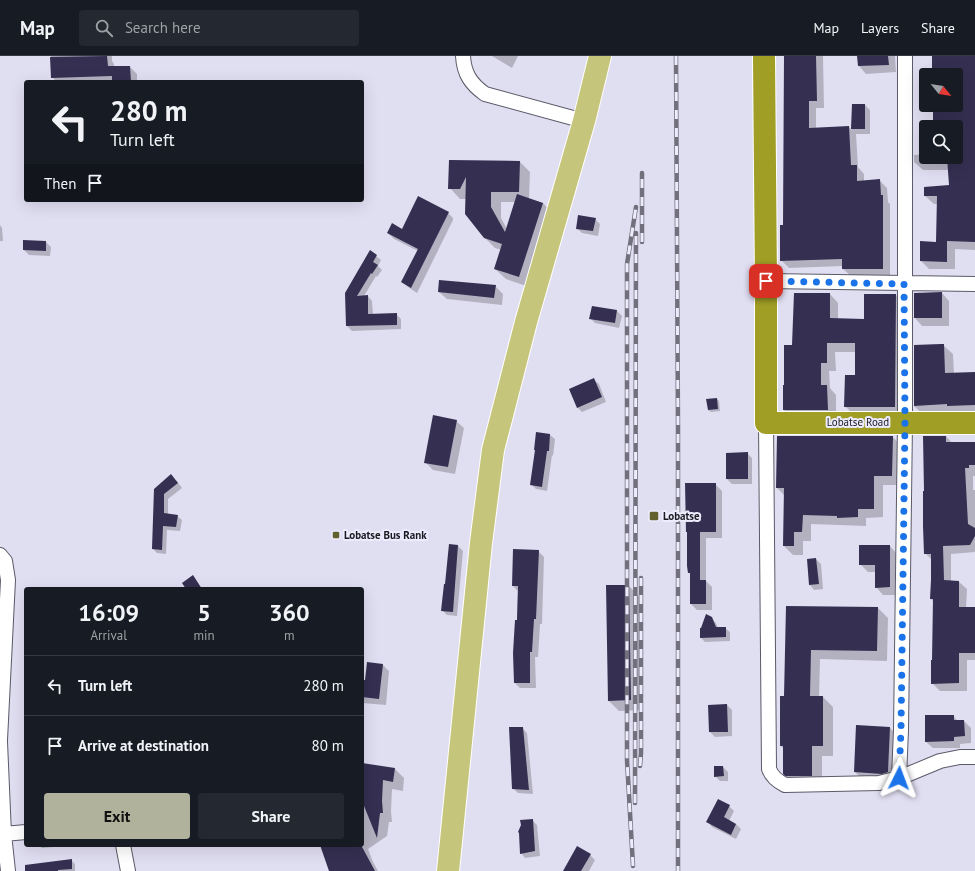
<!DOCTYPE html>
<html lang="en">
<head>
<meta charset="utf-8">
<style>
	body { margin:0; font-family:"PT Sans",sans-serif; background:#242831; color:#f1f3f6; height:100vh; display:flex; flex-direction:column; font-size:15px; white-space:nowrap }
	* { box-sizing:border-box; margin:0 }
	p { font-size:13px; color:#9ea1a6 }
	.icon { flex:none; width:22px; height:22px; fill:none; stroke:currentColor; stroke-width:2; stroke-linecap:round; stroke-linejoin:round }
	.map { position:relative; flex:1; overflow:hidden }
	.sheet { position:absolute; left:24px; top:531px; width:340px; height:260px; display:flex; flex-direction:column; background:#171b24; border-radius:4px; box-shadow:0 4px 16px #0002 }
	.sheet>* { flex:none }
	.hud { position:absolute; left:24px; top:24px; width:340px; height:122px; border-radius:4px; box-shadow:0 4px 16px #0002; background:#171b24; color:#f1f3f6; overflow:hidden }
	.needle { width:26px; rotate:120deg }
	.fabs { position:absolute; left:919px; top:12px; display:grid; gap:8px }
	.fabs a { display:grid; place-items:center; width:44px; height:44px; border-radius:4px; background:#171b24; box-shadow:0 4px 16px #0002; font-size:20px }
	.pin { position:absolute; display:grid; place-items:center; width:34px; height:34px; color:#fff; margin:-17px; border-radius:8px; box-shadow:0 2px 6px #0006 }
	.me { position:absolute; width:44px; margin:-22px; rotate:3deg; stroke-linejoin:round; filter:drop-shadow(0 0 3px #0008) }
	.turn { display:flex; align-items:center; gap:14px; height:84px; padding:0 20px; font-size:18px }
	.turn .icon { width:52px; height:52px; stroke-width:2.5 }
	.turn b { display:block; font-size:28px; line-height:34px }
	.then { display:flex; align-items:center; height:38px; padding:0 20px; background:#0003; gap:8px; font-size:15px }
	.eta { display:flex; justify-content:space-evenly; align-items:center; height:68px; text-align:center }
	.eta b { font-size:24px; font-weight:700; line-height:28px }
	.action { display:flex; gap:8px; margin-top:auto; padding:8px 20px }
	.action a { flex:1; height:46px; border-radius:4px; background:#b1b29c; color:#111; font-size:16px; font-weight:700; line-height:46px; text-align:center }
	.action a+a { background:#242831; color:#f1f3f6 }
	ul { padding:0; list-style:none }
	li { display:flex; align-items:center; gap:12px; height:60px; padding:0 20px; border-top:1px solid #363941 }
	li div { flex:1 }
	li b { display:block; font-size:15px }
	li em { font-style:normal }
	header { display:flex; align-items:center; gap:24px; box-sizing:border-box; height:56px; padding:0 20px; background:#171b24; border-bottom:1px solid #363941 }
	header strong { font-size:19px }
	nav { display:flex; gap:22px; margin-inline-start:auto; font-size:14px }
	.search { width:280px; height:36px; background:#242831; display:flex; align-items:center; gap:10px; box-sizing:border-box; padding:0 14px; border-radius:4px; color:#9ea1a6; font-size:15px }
	.map>svg:first-child { display:block }
</style>
</head>
<body>
<header>
<strong>Map</strong>
<div class="search"><svg class="icon" aria-label="search" viewBox="0 0 24 24"><circle cx="10" cy="10" r="6"/><path d="M15 15l6 6"/></svg>Search here</div>
<nav><a>Map</a><a>Layers</a><a>Share</a></nav>
</header>
<div class="map">
<svg width="975" height="815" viewBox="0 0 975 815">
	<rect width="100%" height="100%" fill="#e0def1"/>
	<path fill="#0003" fill-rule="evenodd" d="M51 0H112V5L114 8V11H130L137 18V26H57L52 21Z
		M492 0H518L512 12Z
		M784 0H823L824 52H816V72L849 71 852 74 853 49H865L870 54V78H856L858 111 864 118V125L879 124 887 132 888 146 890 148V221L851 220 843 213V210L789 212 781 204 784 170Z
		M858 0H895L896 16 866 18 859 10Z
		M933 0H975V194L955 193V213H929L921 205 937 187 938 148H934L925 140 950 130 949 114H923L914 106V99L926 98V101H956V71H934V49H956V19H936V15L933 12Z
		M450 105 520 106 530 116 529 143 543 147 553 158 529 231 506 223 495 213 502 194 495 192 484 181 467 143H460L450 132ZM501 146H515L507 173 501 162Z
		M447 156 453 162V164L417 237 408 231 402 226 418 195 394 183 388 177 403 174Z
		M595 163 600 168 598 180 582 177 577 172Z
		M0 169 2 172 3 185H0Z
		M46 186 51 191 50 200 29 199 24 194Z
		M370 195 381 204 378 210 382 214 377 221 376 220 364 240H368L372 245 373 259 396 258 401 263V273L352 275 347 270Z
		M495 230 503 238 502 249 447 243 439 236Z
		M942 237 949 245V270H922L915 262Z
		M830 238 838 247V263L865 264V239H896L905 248 903 360 854 359 845 350 856 320V296H835L836 315H829L830 332 836 339V363H793L784 354V330L793 290Z
		M617 255 622 260 619 272 595 267 590 262Z
		M943 289 953 298 954 318 975 317V358L924 359 914 350Z
		M594 324 599 328 606 346 582 356 577 351Z
		M717 343 719 345 720 355 711 356 708 354Z
		M456 365 464 372 455 418 433 414 426 407Z
		M550 379 555 383 553 400 552 399 547 435 536 433 531 428Z
		M892 380 901 390V429H883V461L866 462V470L811 468V485H803V499H793L784 490 785 440 777 432Z
		M946 380 952 387H975V420H973V434H975V496L951 498V526H959L967 533 966 552H975V604H967V635H940L932 627 933 605 934 546 931 543 932 504 925 497Z
		M747 397 752 402V428H732L727 423Z
		M176 424 182 432 168 443V459L177 460 182 464 180 475 167 474 166 498 157 497 153 493 155 433Z
		M715 428 722 435V482H706V525L712 531V554H697L691 548V518L689 516 688 510Z
		M450 489 458 490 463 495 457 560 447 559 442 554 446 529Z
		M890 490 897 498V539H883L876 531V516H868L860 508Z
		M538 495 544 501 542 568H540L538 601H535L536 632H520L515 627 518 535 513 530Z
		M816 503 821 508 823 533 814 534 810 529 808 504Z
		M629 530 639 540 641 654 619 655 609 645Z
		M787 551 878 552 888 562 887 605 820 603 819 641H823L833 651V700H822V729L794 728 784 718V693L781 690V641H785Z
		M711 562 716 567 718 572H725L730 576V585L705 586 701 582Z
		M382 608 389 615 386 649 362 647V625H366Z
		M727 649 732 654V680L715 681 710 676Z
		M953 660 958 665H964L971 672V687L960 688V692H933L926 686Z
		M522 672 527 677 533 738 518 737 513 732Z
		M890 672 897 679 895 723H862L855 716Z
		M362 708 395 713 404 722 403 735 392 733 391 755 392 766H389L387 780 368 793 373 806 378 815H330L321 789H362Z
		M723 711 728 716V725H720L715 720Z
		M729 750 734 755 729 765 736 768 741 773 736 783 712 771 708 766Z
		M532 764 537 769 540 800 525 802 521 797 522 769Z
		M38 789H76L42 792Z
		M590 799 595 804 589 815H567Z
		M71 804 75 808V815H37Z"/>
	<path fill="#352f51" d="M107 0 108 10H130L131 26H112V20L51 22 50 1Z
		M784 0H816L817 45H809V72L849 70 851 109H857V125L880 123 881 139H883V213H842V203L780 205V169H783Z
		M857 0H888L889 9 858 10Z
		M932 0H975V186L947 185V206L920 205V185L936 186 937 140H924V131L949 129 947 101H956V71H933V49H956V19H935V13H932Z
		M852 48H865V73H851Z
		M449 104 520 105 519 136H491V151L505 176 517 138 543 147 519 221 494 213 502 188 484 182 465 158 466 121 460 133H448Z
		M418 140 449 156 411 232 401 226 418 193 387 177 392 167 402 173Z
		M578 159 596 162 593 175 576 173Z
		M23 184 46 185V195L23 194Z
		M370 194 377 199 373 206 378 209 372 218 371 217 357 240 368 239V258L397 257V269L346 270 345 237Z
		M439 224 496 229 494 242 438 236Z
		M942 236V262H914V237Z
		M794 237H830V262L864 263V238H896L895 351H844L845 319H855V287H827V307H821V329H827L828 354H783V329H784V289H792Z
		M592 250 617 254 615 267 589 263Z
		M941 288H944L945 317 975 316V349L947 350V348L914 350V289Z
		M594 322 602 341 577 352 569 333Z
		M717 342 718 353 708 354 706 343Z
		M433 359 457 364 448 411 424 407Z
		M536 376 550 378 549 395H547L542 431 530 429 535 394H534Z
		M777 380H893L892 420H874V453H858V461L837 462V460L803 459 802 476H794V490H783L784 432H776Z
		M923 380H946V386H975V409H969V412H965L968 468 975 472V480L970 489 943 490 944 524 959 525V551H975V597H959V627L931 628V604H932L933 543H930L931 524V498H924L923 470V435H924Z
		M748 396V423H726V397Z
		M171 418 178 427 164 438V457L178 459 176 471 163 470 162 494 152 493 154 433Z
		M685 427H716V476H700V524H706V548H690V517H688L687 510V476H686Z
		M449 488 458 489 453 556 441 555 444 528H445Z
		M859 489H890V531L875 532V509H859Z
		M513 493 539 494 536 563H534L532 596H530V627H514L513 597 515 564H517L518 530H512Z
		M816 502 819 528 809 529 807 503Z
		M193 519 202 533H186L182 527Z
		M606 529H629L631 644 608 645Z
		M786 550 878 551 877 595 811 594 810 640H823V690H812V720H785L783 718V690H780V640H784Z
		M706 558 712 561 716 571H726V581L700 582V572H701Z
		M367 606 383 608 379 643 362 641V624H365Z
		M727 648 728 676H709L708 649Z
		M925 659H954V664H964L965 680 954 681V685L925 686Z
		M856 669 890 671 888 716 882 718 854 716Z
		M509 671H523L529 734 512 733Z
		M362 707 395 712 393 726 383 724 382 745 383 757H380L377 782 362 745Z
		M714 710H723L724 720 714 721Z
		M718 743 730 749 724 761 736 768 731 779 706 766Z
		M533 763 535 795 520 798 519 777 518 776 521 769 520 764Z
		M320 789H361L375 815H329Z
		M577 790 591 798 581 815H563Z
		M72 803V813L58 814V815H25V809Z"/>
	<g fill="none" stroke-linecap="round" stroke-linejoin="round">
		<g stroke="#5b5a69" stroke-width="16">
			<path id="street" d="M463 0C464 18 471 28 485 38L584 65
				M766 225 975 228
				M766 367 769 713C772 721 777 725 785 729L879 727 899 722 940 705 960 701H975
				M0 499 5 505 8 524 0 684
				M0 686 4 778 8 815
				M899 722 901 674 905 366V0
				M4 778 26 776
				M123 789 128 815"/>
		</g>
		<g stroke="#fff" stroke-width="24">
			<path id="primary" d="M448 815 481 487 493 394 526 266 584 65 600 0"/>
		</g>
		<g stroke="#fff" stroke-width="24">
			<path id="highway" d="M764 0 766 225V367H975"/>
		</g>
		<use href="#street" stroke="#fff" stroke-width="14"/>
		<use href="#primary" stroke="#c6c57c" stroke-width="22"/>
		<use href="#highway" stroke="#a09e25" stroke-width="22"/>
		<g stroke="#72707c" stroke-width="4.5">
			<path id="rail" d="M676 0 678 371V815
				M642 186V117
				M640 710 641 697V522
				M635 747 636 177
				M633 810 627 704V208L636 151"/>
		</g>
		<use href="#rail" stroke="#edecfe" stroke-width="3" stroke-dasharray="9" stroke-linecap="butt"/>
	</g>
	<g fill="none" stroke-linecap="round" stroke-linejoin="round">
		<path stroke="#1a73e8" stroke-width="7" stroke-dasharray="0 12.6" d="M766 225 904 228 905 366 901 674 899 722"/>
	</g>
	<g fill="#63622f" stroke="#edecfe" stroke-width="1.5">
		<rect x="649" y="455" width="10" height="10" rx="2"/>
		<rect x="332" y="475" width="8" height="8" rx="2"/>
	</g>
	<g text-anchor="middle" dominant-baseline="central" stroke-width="4" stroke-linejoin="round" paint-order="stroke">
		<g font-size="11" fill="#1a191f" stroke="#edecfe">
			<text x="858" y="366">Lobatse Road</text>
		</g>
		<g font-size="11" font-weight="bold" fill="#1a191f" stroke="#edecfe" text-anchor="start">
			<text x="663" y="460">Lobatse</text>
			<text x="344" y="479">Lobatse Bus Rank</text>
		</g>
	</g>
</svg>
<div class="fabs">
<a><svg class="needle" viewBox="-14 -14 28 28"><path d="M0-13l5 13h-10z" fill="#e53935"/><path d="M0 13l5-13h-10z" fill="#9ea1a6"/></svg></a>
<a><svg class="icon" aria-label="search" viewBox="0 0 24 24"><circle cx="10" cy="10" r="6"/><path d="M15 15l6 6"/></svg></a>
</div>
<div class="pin" style="left:766px;top:225px;background:#d93025"><svg class="icon" aria-label="arrive" viewBox="0 0 24 24"><path d="M6 21V4h12l-3 4 3 4H6"/></svg></div>
<svg class="me" style="left:899px;top:722px" viewBox="-20 -20 40 40"><path d="M0-17L14 15 0 8-14 15z" fill="#1a73e8" stroke="#fff" stroke-width="4"/></svg>
<div class="hud">
<div class="turn"><svg class="icon" aria-label="left" viewBox="0 0 24 24"><path d="M17 20v-9H6M10 6l-5 5 5 5"/></svg><div><b>280 m</b>Turn left</div></div>
<div class="then">Then<svg class="icon" aria-label="arrive" viewBox="0 0 24 24"><path d="M6 21V4h12l-3 4 3 4H6"/></svg></div>
</div>
<section class="sheet">
<div class="eta">
<div><b>16:09</b><p>Arrival</p></div>
<div><b>5</b><p>min</p></div>
<div><b>360</b><p>m</p></div>
</div>
<ul>
<li><svg class="icon" aria-label="left" viewBox="0 0 24 24"><path d="M17 20v-9H6M10 6l-5 5 5 5"/></svg><div><b>Turn left</b></div><em>280 m</em></li>
<li><svg class="icon" aria-label="arrive" viewBox="0 0 24 24"><path d="M6 21V4h12l-3 4 3 4H6"/></svg><div><b>Arrive at destination</b></div><em>80 m</em></li>
</ul>
<div class="action"><a>Exit</a><a>Share</a></div>
</section>
</div>
</body>
</html>
